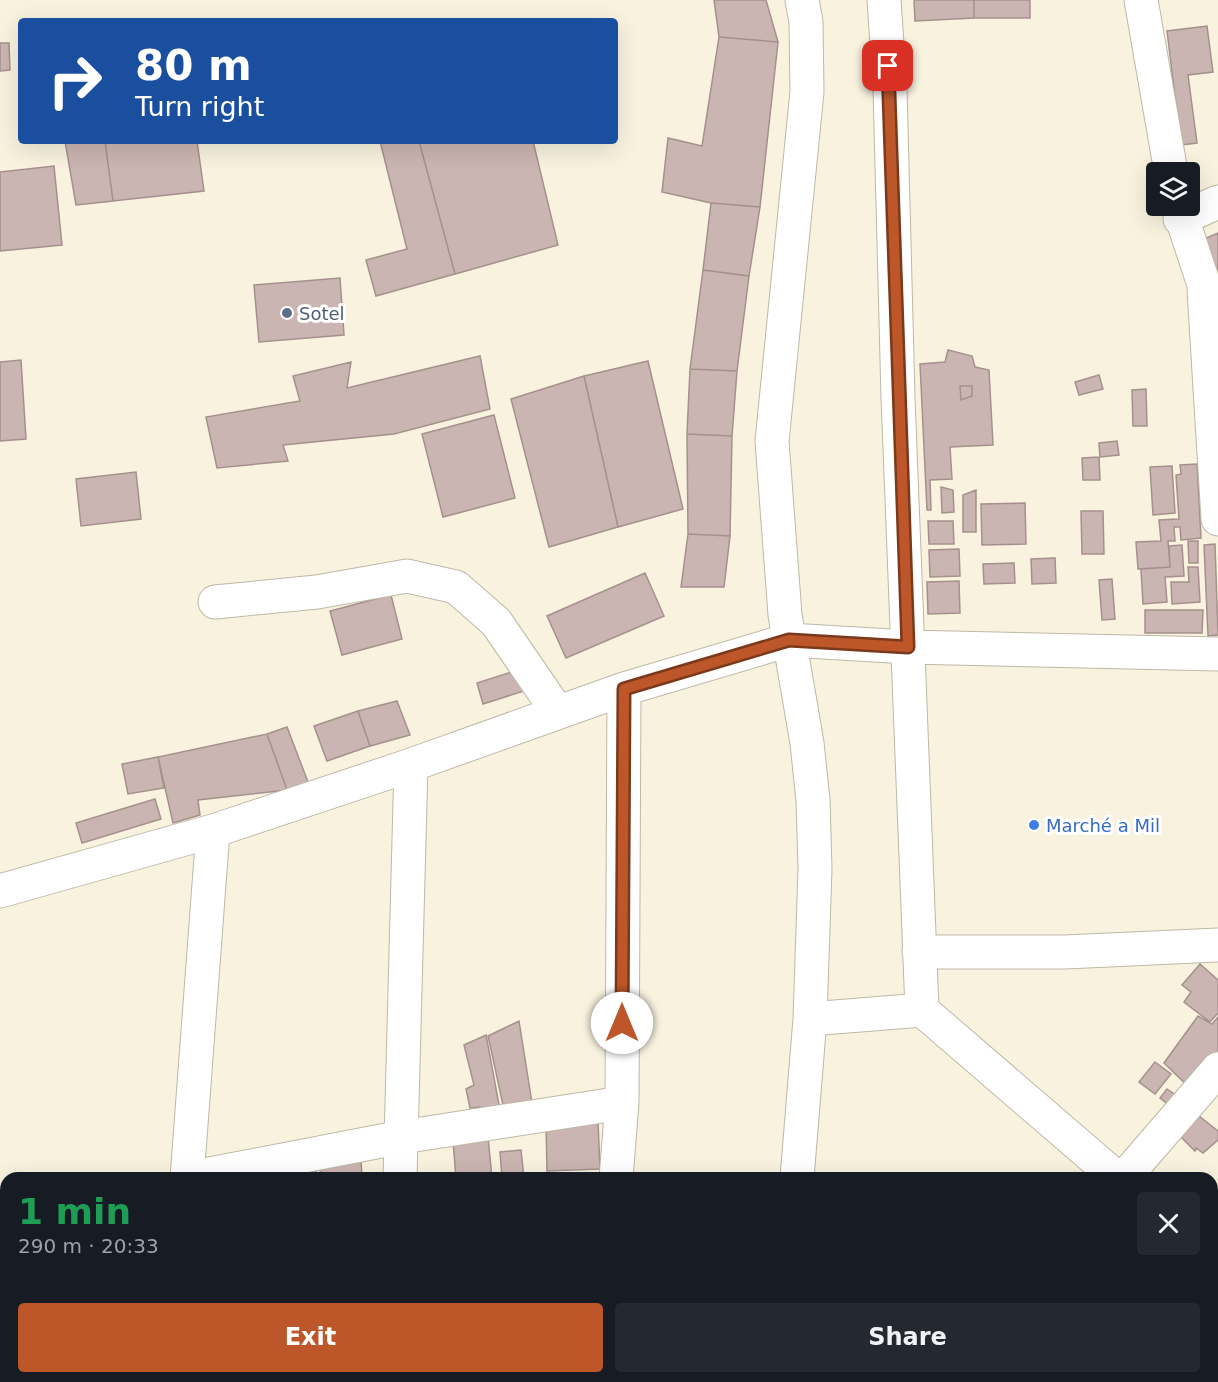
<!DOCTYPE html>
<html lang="en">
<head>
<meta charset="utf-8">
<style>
	body { margin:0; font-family:"DejaVu Sans",sans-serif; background:#242831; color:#f1f3f6; height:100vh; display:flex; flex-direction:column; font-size:22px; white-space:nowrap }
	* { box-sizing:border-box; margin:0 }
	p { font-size:20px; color:#9ea1a6 }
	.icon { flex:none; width:33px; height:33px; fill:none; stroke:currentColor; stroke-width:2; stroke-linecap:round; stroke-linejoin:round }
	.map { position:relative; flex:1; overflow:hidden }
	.sheet { position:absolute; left:0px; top:1172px; width:1218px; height:212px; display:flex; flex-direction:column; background:#171b24; border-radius:18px 18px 0 0; box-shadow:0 6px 24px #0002 }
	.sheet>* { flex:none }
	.top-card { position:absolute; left:18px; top:18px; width:600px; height:126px; border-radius:6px; box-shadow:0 6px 24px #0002; background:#1a4fa0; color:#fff; overflow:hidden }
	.buttons { position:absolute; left:1146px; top:162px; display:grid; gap:12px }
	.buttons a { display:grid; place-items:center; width:54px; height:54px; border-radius:6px; background:#171b24; box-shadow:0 6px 24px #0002; font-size:30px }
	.pin { position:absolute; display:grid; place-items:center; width:51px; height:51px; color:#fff; margin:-26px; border-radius:12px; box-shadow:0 3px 9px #0006 }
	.me { position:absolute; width:66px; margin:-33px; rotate:0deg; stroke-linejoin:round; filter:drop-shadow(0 0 4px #0008) }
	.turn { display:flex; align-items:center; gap:21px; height:126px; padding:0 18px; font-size:27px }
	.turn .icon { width:78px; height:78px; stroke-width:2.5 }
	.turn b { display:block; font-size:42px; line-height:51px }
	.round { display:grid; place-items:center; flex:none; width:63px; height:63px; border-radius:6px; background:#242831 }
	.head { display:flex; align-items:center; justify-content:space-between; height:102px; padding:0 18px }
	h1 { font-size:36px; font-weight:800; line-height:45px; color:#1e9e55 }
	.button { display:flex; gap:12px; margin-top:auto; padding:12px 18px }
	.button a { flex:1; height:69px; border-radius:6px; background:#bd572a; color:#fff; font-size:24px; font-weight:800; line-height:69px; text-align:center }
	.button a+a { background:#242831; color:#f1f3f6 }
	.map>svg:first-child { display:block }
</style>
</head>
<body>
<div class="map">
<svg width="1218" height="1382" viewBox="0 0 1218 1382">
	<rect width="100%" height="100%" fill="#f8f2df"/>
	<path fill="#cbb5b2" stroke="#a5908d" stroke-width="1.5" d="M714 0H766L778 42 719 37Z
		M914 0H974V18L915 21Z
		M974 0H1030V18H974Z
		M1207 26 1213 72 1188 75 1197 143 1181 145 1167 31Z
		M719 37 778 42 760 207 711 203 662 192 668 138 702 146Z
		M0 43H9L10 70 0 71Z
		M65 141H105L113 201 76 205Z
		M105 141H197L204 191 113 201Z
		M380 141H419L455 274 376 296 366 260 407 249Z
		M419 141H533L558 245 455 274Z
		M54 166 62 245 0 251V172Z
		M711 203 760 207 749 276 703 270Z
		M1218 233V273L1204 239Z
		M703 270 749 276 737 371 690 369Z
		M340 278 344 335 259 342 254 285Z
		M948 350 972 356 975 367 989 370 993 445 950 447 952 479 930 480 931 510H927L920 364 945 362Z
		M480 356 490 409 394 434 283 445 288 461 217 468 206 417 300 401 293 376 351 362 347 388Z
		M21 360 26 439 0 441V362Z
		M648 361 683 509 618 527 584 376Z
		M690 369 737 371 732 436 687 434Z
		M1099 375 1103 389 1079 395 1075 382Z
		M584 376 618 527 549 547 511 399Z
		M960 386H972V396L961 400Z
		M1146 389 1147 426H1133L1132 390Z
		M494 415 515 498 443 517 422 434Z
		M687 434 732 436 730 536 688 534Z
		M1117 441 1119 455 1100 457 1099 443Z
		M1099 457 1100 480H1083L1082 458Z
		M1197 464 1201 538 1181 540 1180 527H1174L1175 541H1168L1170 567 1138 569 1136 542 1161 541 1159 520 1179 519 1176 475 1181 474 1180 465Z
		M1172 466 1175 513 1153 515 1150 467Z
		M136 472 141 519 81 526 76 479Z
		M941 487 953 490 954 512 942 513Z
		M976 490V532H963V495Z
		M1025 503 1026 544 982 545 981 504Z
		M1081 511H1103L1104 554H1082Z
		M928 521H953L954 544H929Z
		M688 534 730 536 724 587H681Z
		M1188 541H1198V563H1189Z
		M1215 544 1218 635 1208 636 1204 545Z
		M1182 545 1184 576 1165 577 1167 602 1143 604 1141 569 1170 567 1169 546Z
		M959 549 960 576 930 577 929 550Z
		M1055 558 1056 583 1032 584 1031 559Z
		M1014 563 1015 583 984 584 983 564Z
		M1188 567H1198L1200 602 1172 604 1171 582H1189Z
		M645 573 664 616 566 658 547 616Z
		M1112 579 1115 619 1102 620 1099 580Z
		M959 581 960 613 928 614 927 582Z
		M391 595 402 639 342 655 330 611Z
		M1145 610H1203L1202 633H1145Z
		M524 668 530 689 483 704 477 683Z
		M397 701 410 735 370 746 358 711Z
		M358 711 370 746 327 761 314 726Z
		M287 727 308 782 287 790 267 734Z
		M267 734 287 790 198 800 200 815 173 823 158 757Z
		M158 757 164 788 128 794 122 764Z
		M155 799 161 819 82 843 76 823Z
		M1200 964 1218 980V1013L1210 1022 1184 1002 1191 992 1182 985Z
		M1198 1016 1212 1024 1218 1017V1052L1192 1090 1164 1063Z
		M519 1021 532 1103 503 1105 488 1036Z
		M486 1035 500 1110 482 1114 480 1107 470 1108 466 1089 474 1085 464 1045Z
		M1155 1062 1171 1074 1155 1094 1139 1082Z
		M1167 1089 1180 1098 1173 1108 1160 1098Z
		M1190 1109 1218 1131V1140L1203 1153 1196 1148 1195 1151 1176 1132Z
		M598 1121 600 1169 547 1171 546 1123Z
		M488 1137 492 1178H456L453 1141Z
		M521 1150 524 1178H502L500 1152Z
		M361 1160 362 1178H324L318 1167Z
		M316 1170 317 1178H300V1172Z
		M329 1377H356L358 1382H309Z
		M426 1377H483V1380L426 1382Z
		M495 1377H529L530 1382H496Z
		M535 1377H590L591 1382H536Z
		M622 1377H654V1382H622Z
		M658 1377H713L712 1381 706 1382H659Z
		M718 1377H739V1382H718Z"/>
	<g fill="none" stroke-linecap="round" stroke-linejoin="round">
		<g stroke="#beb8a6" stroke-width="35">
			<path id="minor" d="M884 0 890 88 898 398 922 1010
				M1141 0 1171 172
				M1178 206 1212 309
				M1180 219 1218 202
				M1204 290 1218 519
				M215 602 317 592 407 576 456 587 496 622 557 711
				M0 891 213 831 411 765 624 689 789 640 908 647 1218 654
				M919 952H1065L1218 945
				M810 1019 922 1010 1117 1178
				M187 1178 213 831
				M189 1178 402 1137 622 1103
				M400 1178 411 765
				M616 1178 622 1103 624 689
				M797 1178 810 1019 815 869 813 800 807 743 785 615 772 441 807 92 806 22 802 0
				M1124 1178 1218 1069
				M0 1215 6 1214
				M1212 1250 1218 1254
				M180 1382V1377
				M261 1382 285 1377
				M390 1382V1377
				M604 1382V1377
				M781 1382V1377
				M962 1382 966 1377"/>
		</g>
		<use href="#minor" stroke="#fff" stroke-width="33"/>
	</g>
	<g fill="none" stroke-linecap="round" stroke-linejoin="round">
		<g stroke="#7b391b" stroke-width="15">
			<path id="route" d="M622 1023 624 689 789 640 908 647 888 66"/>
		</g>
		<use href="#route" stroke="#bd572a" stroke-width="10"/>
	</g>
	<circle fill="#5c6f8a" stroke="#fff" stroke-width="2" cx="287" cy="313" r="6"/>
	<circle fill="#3f7fe0" stroke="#fff" stroke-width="2" cx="1034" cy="825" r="6"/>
	<g text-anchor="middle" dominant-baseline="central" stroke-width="6" stroke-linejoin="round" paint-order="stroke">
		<g font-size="18" fill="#4e5e75" stroke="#fff" text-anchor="start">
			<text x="299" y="313">Sotel</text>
		</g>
		<g font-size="18" fill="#366cbe" stroke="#fff" text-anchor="start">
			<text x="1046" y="825">Marché a Mil</text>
		</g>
	</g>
</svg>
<div class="buttons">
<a><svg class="icon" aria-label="layers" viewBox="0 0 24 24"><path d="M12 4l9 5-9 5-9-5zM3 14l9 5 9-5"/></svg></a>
</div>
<div class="pin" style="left:888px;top:66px;background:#d93025"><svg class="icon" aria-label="arrive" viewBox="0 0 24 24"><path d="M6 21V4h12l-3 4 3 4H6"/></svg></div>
<svg class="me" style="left:622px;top:1023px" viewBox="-20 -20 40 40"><circle r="19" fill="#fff"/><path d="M0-13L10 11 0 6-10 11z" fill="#bd572a"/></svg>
<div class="top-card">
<div class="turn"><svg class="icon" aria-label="right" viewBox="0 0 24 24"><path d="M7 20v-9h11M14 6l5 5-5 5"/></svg><div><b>80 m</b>Turn right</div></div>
</div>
<section class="sheet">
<div class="head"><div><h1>1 min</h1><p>290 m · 20:33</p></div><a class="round"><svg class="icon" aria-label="close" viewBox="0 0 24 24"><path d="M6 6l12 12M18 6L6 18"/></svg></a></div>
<div class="button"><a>Exit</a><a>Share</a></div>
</section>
</div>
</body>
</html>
